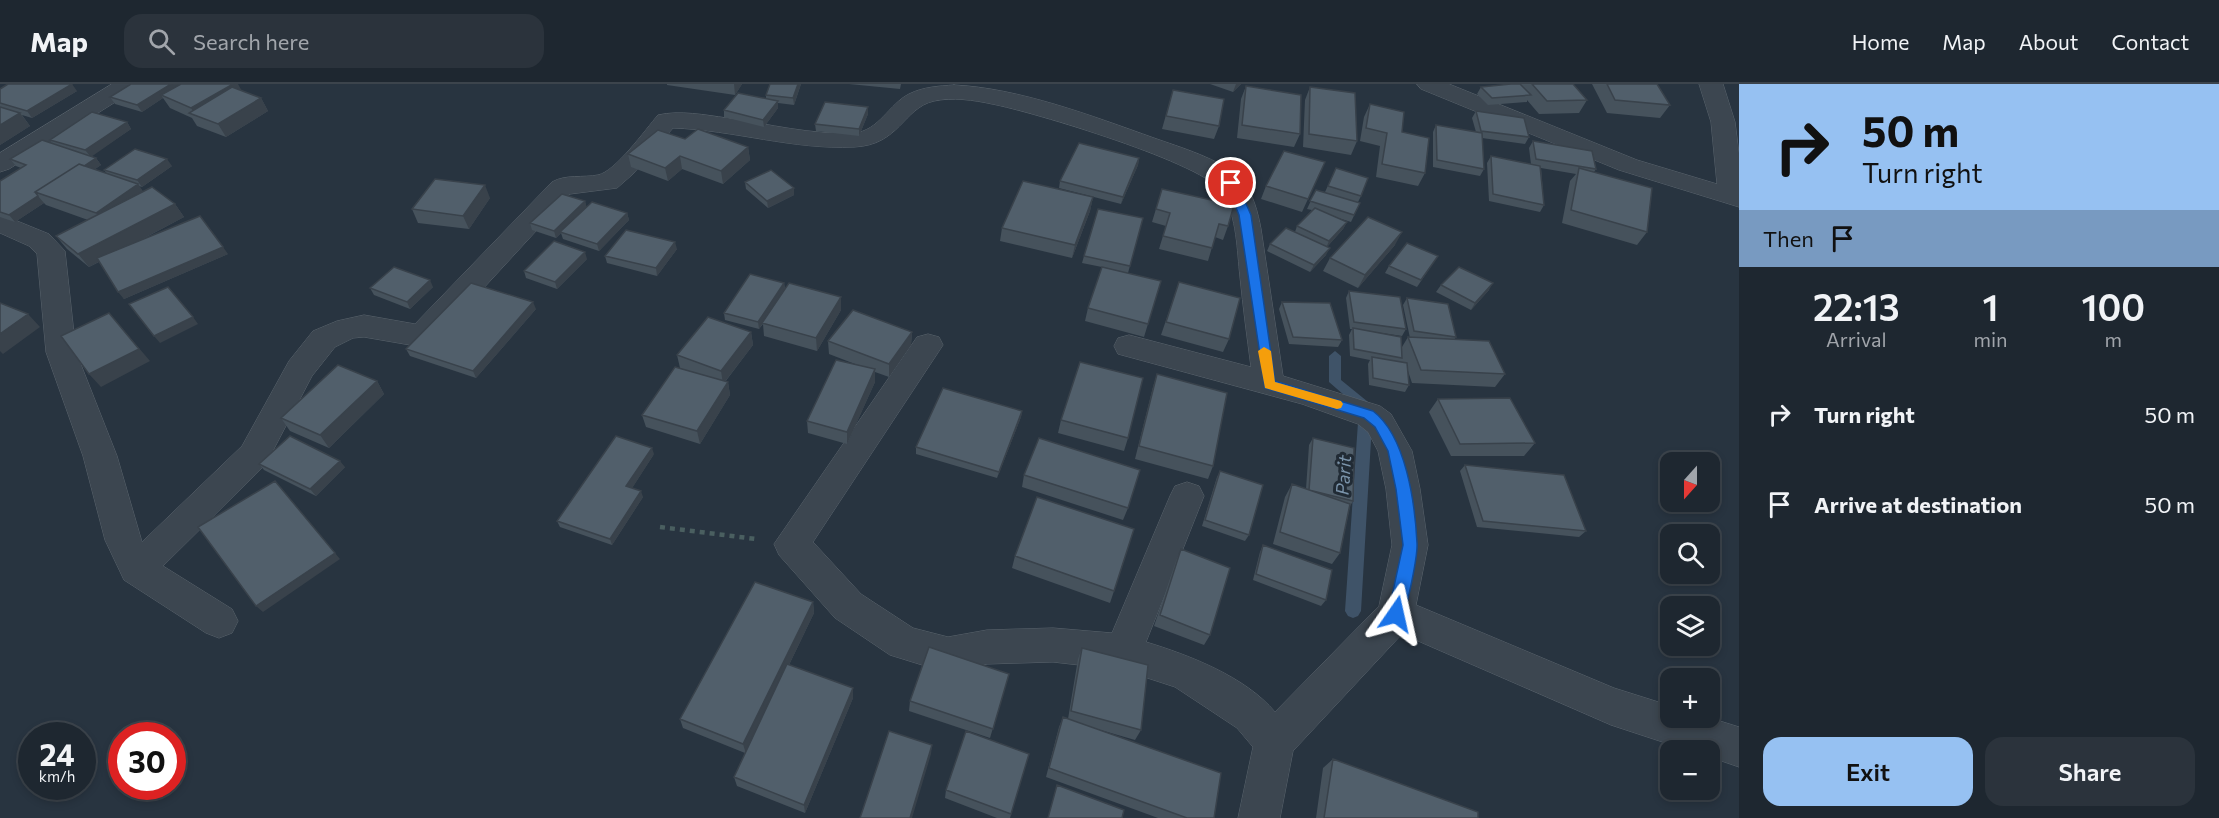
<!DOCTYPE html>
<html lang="en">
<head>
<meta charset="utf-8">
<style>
	body { margin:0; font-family:Commissioner,sans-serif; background:#2b333c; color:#f1f3f6; height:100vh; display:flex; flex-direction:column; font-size:22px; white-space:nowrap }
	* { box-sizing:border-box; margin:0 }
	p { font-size:20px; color:#a1a5ab }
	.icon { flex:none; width:33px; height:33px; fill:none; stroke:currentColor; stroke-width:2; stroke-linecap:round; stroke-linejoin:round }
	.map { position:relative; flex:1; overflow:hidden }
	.drawer { display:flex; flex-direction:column; background:#1e2730; width:480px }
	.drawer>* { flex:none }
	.top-card { background:#96c1f2; color:#111; overflow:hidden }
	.needle { width:39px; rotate:201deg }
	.fabs { position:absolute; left:1660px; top:368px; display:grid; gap:12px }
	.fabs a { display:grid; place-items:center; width:60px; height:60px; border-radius:12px; background:#1e2730; box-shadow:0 3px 9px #0003,0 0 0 2px #3c444c; font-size:30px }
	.speed { position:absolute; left:18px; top:638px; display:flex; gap:12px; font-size:30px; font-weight:700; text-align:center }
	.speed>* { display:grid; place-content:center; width:78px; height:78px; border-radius:50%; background:#1e2730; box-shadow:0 3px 9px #0003,0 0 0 2px #3c444c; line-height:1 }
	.speed small { font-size:15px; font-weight:400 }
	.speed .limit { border:9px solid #d22; background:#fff; color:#111 }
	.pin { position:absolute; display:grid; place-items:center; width:51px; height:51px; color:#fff; margin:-26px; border:3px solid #fff; border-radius:50%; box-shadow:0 2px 6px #0007 }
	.me { position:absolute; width:66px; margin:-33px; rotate:11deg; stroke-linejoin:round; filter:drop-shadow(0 0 4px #0008) }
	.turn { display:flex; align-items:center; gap:21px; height:126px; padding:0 24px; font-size:27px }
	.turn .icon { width:78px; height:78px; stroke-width:2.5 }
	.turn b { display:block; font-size:42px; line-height:51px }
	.then { display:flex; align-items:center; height:57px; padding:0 24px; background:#0003; gap:12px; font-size:22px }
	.eta { display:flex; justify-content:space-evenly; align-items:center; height:102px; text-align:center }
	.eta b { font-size:36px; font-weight:600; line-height:42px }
	.action { display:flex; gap:12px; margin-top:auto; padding:12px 24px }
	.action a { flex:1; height:69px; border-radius:18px; background:#96c1f2; color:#111; font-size:24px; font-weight:600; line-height:69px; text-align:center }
	.action a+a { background:#2b333c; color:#f1f3f6 }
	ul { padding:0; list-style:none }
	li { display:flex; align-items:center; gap:18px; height:90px; padding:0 24px }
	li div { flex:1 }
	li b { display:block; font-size:22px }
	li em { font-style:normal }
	header { display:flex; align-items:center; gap:36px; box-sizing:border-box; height:84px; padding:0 30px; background:#1e2730; border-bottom:2px solid #3c444c }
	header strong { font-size:28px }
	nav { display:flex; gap:33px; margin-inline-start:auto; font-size:21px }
	.search { width:420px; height:54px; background:#2b333c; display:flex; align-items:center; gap:15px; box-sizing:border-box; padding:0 21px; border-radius:18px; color:#a1a5ab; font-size:22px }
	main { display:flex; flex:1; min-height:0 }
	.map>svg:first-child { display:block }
</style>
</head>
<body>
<header>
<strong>Map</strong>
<div class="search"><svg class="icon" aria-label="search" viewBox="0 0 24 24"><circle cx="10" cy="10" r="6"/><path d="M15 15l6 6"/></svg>Search here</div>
<nav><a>Home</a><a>Map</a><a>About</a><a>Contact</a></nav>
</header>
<main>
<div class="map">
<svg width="1739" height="734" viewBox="0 0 1739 734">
	<rect width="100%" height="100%" fill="#283440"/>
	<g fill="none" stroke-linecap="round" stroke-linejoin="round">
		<path fill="#3f5368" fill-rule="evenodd" d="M1335 267 1341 272V296L1373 322 1361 527 1358 532 1353 534 1348 532 1345 527 1359 324 1329 298V272Z"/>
		<g stroke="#5a646d" stroke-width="1">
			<path id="street" d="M112 0H140L136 5 9 85 0 88V69Z
				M1417 0H1449L1637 76 1717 100 1711 38 1699 0H1723L1735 38 1739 70V123L1619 86 1421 5Z
				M954 1C1019 4 1092 32 1154 54 1179 63 1221 75 1241 95 1253 108 1258 129 1261 145L1283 292 1380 322 1391 330 1412 367 1420 405 1428 461 1416 521 1614 604 1671 622V633H1707L1739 643V683L1710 673V666H1687L1611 641 1402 550 1293 667 1280 734H1238L1253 663 1237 644 1175 603 1123 586 1053 578 987 580 948 589 890 571 835 534 779 471 774 460 917 253 928 250 939 253 943 261 813 458 861 510 913 544 948 553 987 546 1053 544 1112 549 1170 412 1175 402 1187 398 1199 402 1204 412 1146 558C1189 571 1246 593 1275 628L1379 522 1392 461 1386 405 1378 367 1368 348 1358 340 1302 320 1118 270 1114 262 1118 254 1129 251 1251 283C1247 253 1243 223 1240 193 1237 166 1237 134 1223 109 1208 80 1030 27 992 20 974 16 952 13 934 17 903 24 900 61 854 63 793 66 734 46 673 44L633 90 617 104 570 110 435 257 416 262 364 253 353 254 335 263 312 292 266 380 163 482 232 525 238 537 232 549 219 554 206 549 124 496 105 456 83 372 46 268 37 170 29 162 0 149V130L49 150 65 167 76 268 117 372 142 458 242 362 289 277 313 247 337 237 364 231 415 240 552 98C566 90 583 94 598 91 615 88 646 45 658 31 680 26 705 31 727 34 769 40 811 51 854 49 879 47 889 20 909 10 923 3 939 2 954 1Z"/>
		</g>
		<path stroke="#4a5f60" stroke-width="4.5" stroke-dasharray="5 5" stroke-linecap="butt" d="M660 443 756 455"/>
		<use href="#street" fill="#3c4650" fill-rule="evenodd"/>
	</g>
	<path fill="#46525c" d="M667 0H742L735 11 667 1Z
		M770 0H801L794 21 778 19V24L764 43 724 33V26L766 15V11Z
		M849 0H901L900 5Z
		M1210 0H1241L1233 8Z
		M1511 0H1573L1587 16 1579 29 1539 30 1527 16V18L1488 21 1477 10 1481 3Z
		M1592 0H1657L1670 21 1660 34 1607 29Z
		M1246 2 1300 50 1294 63 1237 54 1241 15Z
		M1310 3 1357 57 1351 71 1303 63 1305 16Z
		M0 5 77 7 32 34 22 31 30 42 0 61Z
		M1173 6 1219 42 1214 55 1162 45Z
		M242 7 261 14 268 27 226 53 197 42 192 34 170 24 163 14 142 28 115 20 110 13Z
		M1370 20 1425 89 1418 102 1376 93 1380 62 1360 57 1364 33Z
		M868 23V30L859 52 816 47 815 40Z
		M1476 27 1529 53 1525 60 1482 54 1484 85 1480 92 1433 83V48L1436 41 1476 48 1472 34Z
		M127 38 131 45 91 72 96 74 101 81 95 85 107 90 104 86 172 82 142 103 139 102 143 108 175 120 184 133 141 156 228 170 124 215 99 178 89 183 67 165 56 152 88 136 46 121 44 119 15 138 0 133V97L21 84 16 82 10 75 53 60 50 56Z
		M685 55 748 63 750 76 723 100 682 85 668 97 631 83 628 70Z
		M1533 57 1596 85 1594 88 1647 148 1637 161 1562 139 1570 97 1576 90 1541 84 1544 121 1540 128 1489 117 1487 79 1491 72 1531 80 1529 64Z
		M1139 74 1138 81 1121 120 1059 104 1060 97Z
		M1325 78 1302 128 1261 115 1266 102Z
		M1336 84 1361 112 1358 118 1360 119 1351 138 1335 133 1347 138 1343 145 1327 163 1326 171 1310 188 1267 167 1270 160 1295 148 1297 142 1312 126 1307 125 1316 106 1325 108Z
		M745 98 794 104V111L768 124 746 105Z
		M1162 105 1228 142 1223 156 1215 153 1208 177 1159 165 1166 142 1152 138Z
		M1093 113 1090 127 1072 174 1000 157 1002 144Z
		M490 114 469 145 418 139 412 125Z
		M585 117 586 123 627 129 629 136 599 167 563 155 561 149 556 154 532 146 530 139Z
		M1143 134 1128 189 1161 197 1144 253 1085 237 1088 224 1102 183 1082 179 1084 172Z
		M1395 161 1358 204 1323 187 1330 174Z
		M677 165 657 192 607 179 605 172Z
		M1438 172 1417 203 1385 189 1389 182Z
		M587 175 557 205 526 194 524 187Z
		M1179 198 1229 255 1223 268 1161 251Z
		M784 199 785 205 841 213V226L817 267 764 252 763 240 759 245 725 236 724 229Z
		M1441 201 1489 206 1471 226 1436 208Z
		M433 203 410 225 374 211 370 204Z
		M1349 207 1406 245 1402 252 1375 248 1402 263 1408 253 1410 254 1403 221 1407 214 1456 253 1454 256 1505 290 1495 303 1412 299 1408 287 1409 301 1405 308 1369 301 1368 280 1370 276 1350 272 1349 251 1352 245H1350L1346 214Z
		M1282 218 1342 256 1338 263 1289 260 1279 225Z
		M536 225 476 294 410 272 406 265Z
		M751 248 753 261 725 298H728L730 311 700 360 646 343 642 331 687 287 680 284 677 271Z
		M912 248 911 261 889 293 875 288V298L847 360 808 349 807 337 855 280 829 270 828 257Z
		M1157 290 1213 382 1208 395 1135 375 1153 303Z
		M377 297 384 310 329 364 290 347 281 334Z
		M1438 315 1535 359 1524 372H1451L1429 328Z
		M1022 327 1021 333 997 394 916 370V363Z
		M1061 336 1128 354 1124 367 1058 349Z
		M1313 354 1353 417 1350 422 1340 469 1332 480 1273 460 1285 413 1292 400 1306 405 1309 361Z
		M654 370 632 404 643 413 612 461 560 443 557 437Z
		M259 380 345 383 316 412 264 386Z
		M1465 381 1586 447 1579 453 1477 443 1460 387Z
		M1220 387 1249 451 1245 457 1202 442 1217 393Z
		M1024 391 1128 424 1123 436 1022 403Z
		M1263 461 1326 516 1321 522 1253 496 1260 468Z
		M1181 465 1210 551 1204 561 1154 542 1176 477Z
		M1015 472 1114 507 1110 519 1012 484Z
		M813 518 814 529 789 581 853 604V614L805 729 737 702 734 693 745 669 683 644 680 635Z
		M1082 564 1141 646 1135 656 1097 645 1214 734H1158L1046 693 1059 643 1063 633 1068 635 1078 575Z
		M1006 600 990 654 909 627 910 617Z
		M1029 670 1010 734H997L945 714 946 706Z
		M1333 675 1478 734H1316L1323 684Z"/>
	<path fill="#39424b" d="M72 0 77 7 32 34 27 27Z
		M171 0H186L161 11 163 14 142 28 137 21Z
		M233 0H238L244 11 196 32 191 24Z
		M734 0H742L735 11Z
		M798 0H801L794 21 793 14Z
		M1236 0H1241L1233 8Z
		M261 14 268 27 226 53 218 40Z
		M778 17V24L764 43 763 36Z
		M868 23V30L859 52V45Z
		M20 29 30 42 0 61V41Z
		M127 38 131 45 91 73 85 66Z
		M748 63 750 76 723 100 721 87Z
		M680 72 682 85 668 97 665 84Z
		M96 74 101 81 52 114 41 110Z
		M1139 74 1138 81 1121 120 1123 113Z
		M167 75 172 82 142 103 137 96Z
		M138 100 147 113 106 142 96 129Z
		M485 101 490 114 469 145 463 132Z
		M794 104V111L768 124 767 117Z
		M38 112 44 119 15 138 9 131Z
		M1093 113 1090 127 1072 174 1075 161Z
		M585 117 587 124 560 148 561 149 556 154 554 147Z
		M175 120 184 133 89 183 78 170Z
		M627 129 629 136 599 167 597 160Z
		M1347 138 1343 145 1326 164 1329 157Z
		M1402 148 1395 161 1358 204 1365 191Z
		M675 158 677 165 657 192 656 184Z
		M223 163 228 170 124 215 118 208Z
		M1330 164 1326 171 1310 188 1314 181Z
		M585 168 587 175 557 205 555 198Z
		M430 196 433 203 410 225 407 218Z
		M784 199 785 206 759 245 758 238Z
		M1493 199 1489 206 1471 226 1475 219Z
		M841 213V226L817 267 816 254Z
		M533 218 536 225 476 294 473 287Z
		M109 229 150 277 101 303 89 290Z
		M28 230 40 243 3 270 0 267V250Z
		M193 233 198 240 160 259 154 252Z
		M751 248 753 261 723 300 721 287Z
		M912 248 911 261 889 293V280Z
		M875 285V298L847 360V348Z
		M377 297 384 310 329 364 320 351Z
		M728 298 730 311 700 360 697 347Z
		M1022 327 1021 333 997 394 999 388Z
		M652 364 654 370 629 409 626 402Z
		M340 377 345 383 316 412 310 405Z
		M641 407 643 413 612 461 610 455Z
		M335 469 340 475 263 528 256 522Z
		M813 518 814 529 746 670 743 660Z
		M853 604V614L805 729 804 721Z
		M932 661 931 670 912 734H910Z"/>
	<path fill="#515f6b" stroke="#39424b" stroke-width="1.5" d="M8 0H72L27 27 0 19V5Z
		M131 0H171L137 21 110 13Z
		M181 0H233L191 24 161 11Z
		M770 0H798L793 14 766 11Z
		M1511 0H1520L1531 11 1492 14 1481 3Z
		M1532 0H1573L1587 16 1547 17Z
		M1607 0H1657L1670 21 1615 16Z
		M1246 2 1301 11 1300 50 1242 41Z
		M232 3 261 14 218 40 189 29Z
		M1310 3 1355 9 1357 57 1309 50Z
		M1173 6 1224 15 1219 42 1166 32Z
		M738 9 778 17 763 36 724 26Z
		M825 18 868 23 859 45 815 40Z
		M1370 20 1404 28 1402 48 1429 54 1425 89 1382 80 1387 49 1366 44Z
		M0 23 20 29 0 41Z
		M1476 27 1524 34 1529 53 1481 47Z
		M92 28 127 38 85 66 50 56Z
		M1436 41 1482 49 1484 85 1437 76Z
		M698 45 748 63 721 87 680 72 665 84 628 70 658 46 685 55Z
		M42 56 96 74 84 82 79 80 35 108 38 112 9 131 0 128V97L26 81 10 75Z
		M1533 57 1592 67 1596 85 1536 75Z
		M1079 59 1139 74 1123 113 1060 97Z
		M135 65 167 75 137 96 104 86Z
		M1284 67 1325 78 1308 115 1266 102Z
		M1491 72 1540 82 1544 121 1493 110Z
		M79 80 138 100 96 129 35 108Z
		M1336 84 1368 94 1361 112 1328 102Z
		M1579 84 1652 104 1647 148 1571 126Z
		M771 86 794 104 767 117 745 98Z
		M435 95 485 101 463 132 412 125Z
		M1023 97 1093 113 1075 161 1002 144Z
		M152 103 175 120 78 170 56 152Z
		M1162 105 1234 121 1228 142 1219 140 1212 164 1163 152 1170 129 1156 125Z
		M1316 106 1360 119 1354 131 1310 117Z
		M562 110 585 117 554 147 530 139Z
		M592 118 627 129 597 160 560 148Z
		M1315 124 1347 138 1329 157 1297 142Z
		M1098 125 1143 134 1130 182 1084 172Z
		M200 132 223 163 118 208 97 174Z
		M1368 133 1402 148 1365 191 1330 174Z
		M1286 144 1330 164 1314 181 1270 160Z
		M626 146 675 158 656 184 605 172Z
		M554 157 585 168 555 198 524 187Z
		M1407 159 1438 172 1421 196 1389 182Z
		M394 183 430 196 407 218 370 204Z
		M1102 183 1161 197 1148 240 1088 224Z
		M1459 183 1493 199 1475 219 1441 201Z
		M750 190 784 199 758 238 724 229Z
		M1179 198 1240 214 1229 255 1166 238Z
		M471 199 533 218 473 287 406 265Z
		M789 199 841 213 816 254 762 239Z
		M168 203 193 233 154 252 129 220Z
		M1349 207 1400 213 1406 245 1354 238Z
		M1407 214 1448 220 1456 253 1414 247Z
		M1282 218 1330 219 1342 256 1293 253Z
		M0 219 28 230 0 250Z
		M853 226 912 248 889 280 828 257Z
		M109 229 139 265 89 290 61 252Z
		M708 233 751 248 721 287 677 271Z
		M1353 244 1401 253 1402 274 1354 265Z
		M1408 253 1489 257 1505 290 1421 286Z
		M1372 273 1407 279 1409 301 1373 294Z
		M836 276 875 285 847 348 807 337Z
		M1080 278 1143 294 1128 354 1061 336Z
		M338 281 377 297 320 351 281 334Z
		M675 283 728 298 697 347 642 331Z
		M1157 290 1227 309 1213 382 1139 362Z
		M943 304 1022 327 999 388 916 363Z
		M1510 314 1535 359 1460 360 1438 315Z
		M290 352 340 377 310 405 259 380Z
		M616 352 652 364 626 402 641 407 610 455 557 437Z
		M1039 354 1140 386 1128 424 1024 391Z
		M1313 354 1354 364 1353 417 1309 406Z
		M1465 381 1564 391 1586 447 1483 437Z
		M1220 387 1263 401 1249 451 1205 436Z
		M275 397 335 469 256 522 198 443Z
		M1292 400 1350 420 1340 469 1280 448Z
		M1037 413 1134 445 1114 507 1015 472Z
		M1263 461 1332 486 1326 516 1256 490Z
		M1181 465 1230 484 1210 551 1160 531Z
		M755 498 813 518 743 660 680 635Z
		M929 563 1009 590 993 645 910 617Z
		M1082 564 1148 581 1141 646 1071 627Z
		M787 580 853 604 804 721 734 693Z
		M1063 633 1221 689 1214 734H1187L1049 684Z
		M889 647 932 661 910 734H860Z
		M966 647 1029 670 1011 730 946 706Z
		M1333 675 1478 728V734H1324Z
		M1057 701 1124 726 1122 734H1048Z"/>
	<path fill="#1a73e8" stroke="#114b97" stroke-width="1.5" d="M1231 96 1237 99 1251 131 1275 297 1373 327C1406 352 1415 419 1417 459 1418 472 1407 523 1402 535L1396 537 1391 535 1388 530 1403 461 1396 405 1388 367 1375 343 1364 334 1265 304 1239 131 1226 99Z"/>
	<path fill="#f59e0b" d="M1264 263 1271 267 1275 298 1341 317 1343 320 1341 324 1337 325 1265 304 1258 267Z"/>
	<g text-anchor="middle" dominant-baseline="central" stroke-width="6" stroke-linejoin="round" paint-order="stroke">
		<g font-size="18" font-style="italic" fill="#7b94ab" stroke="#212b35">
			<text transform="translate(1343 391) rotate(-86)">Parit</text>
		</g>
	</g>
</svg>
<div class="fabs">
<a><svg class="needle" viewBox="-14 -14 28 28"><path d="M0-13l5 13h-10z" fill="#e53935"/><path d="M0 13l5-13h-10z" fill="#a1a5ab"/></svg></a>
<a><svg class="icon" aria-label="search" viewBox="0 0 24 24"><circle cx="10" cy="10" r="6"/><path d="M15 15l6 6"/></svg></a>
<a><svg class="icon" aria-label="layers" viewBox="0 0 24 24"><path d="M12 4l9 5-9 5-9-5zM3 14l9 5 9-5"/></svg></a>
<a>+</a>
<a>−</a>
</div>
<div class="speed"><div>24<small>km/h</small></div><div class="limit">30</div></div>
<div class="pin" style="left:1231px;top:99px;background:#d93025"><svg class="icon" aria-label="arrive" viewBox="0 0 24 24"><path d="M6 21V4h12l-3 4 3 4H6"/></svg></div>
<svg class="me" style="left:1396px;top:530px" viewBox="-20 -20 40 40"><path d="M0-17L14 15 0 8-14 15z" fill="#1a73e8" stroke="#fff" stroke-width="4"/></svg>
</div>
<section class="drawer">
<div class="top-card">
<div class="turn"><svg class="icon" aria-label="right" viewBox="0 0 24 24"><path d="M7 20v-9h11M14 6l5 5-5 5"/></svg><div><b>50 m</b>Turn right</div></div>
<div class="then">Then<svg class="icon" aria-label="arrive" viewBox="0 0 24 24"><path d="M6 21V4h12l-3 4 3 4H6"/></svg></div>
</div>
<div class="eta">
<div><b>22:13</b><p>Arrival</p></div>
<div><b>1</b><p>min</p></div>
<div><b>100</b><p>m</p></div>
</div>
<ul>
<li><svg class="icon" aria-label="right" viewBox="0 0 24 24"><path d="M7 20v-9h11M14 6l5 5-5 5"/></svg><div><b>Turn right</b></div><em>50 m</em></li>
<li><svg class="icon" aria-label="arrive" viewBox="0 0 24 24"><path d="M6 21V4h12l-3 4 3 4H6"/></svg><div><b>Arrive at destination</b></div><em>50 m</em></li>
</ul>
<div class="action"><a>Exit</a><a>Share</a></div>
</section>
</main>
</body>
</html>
